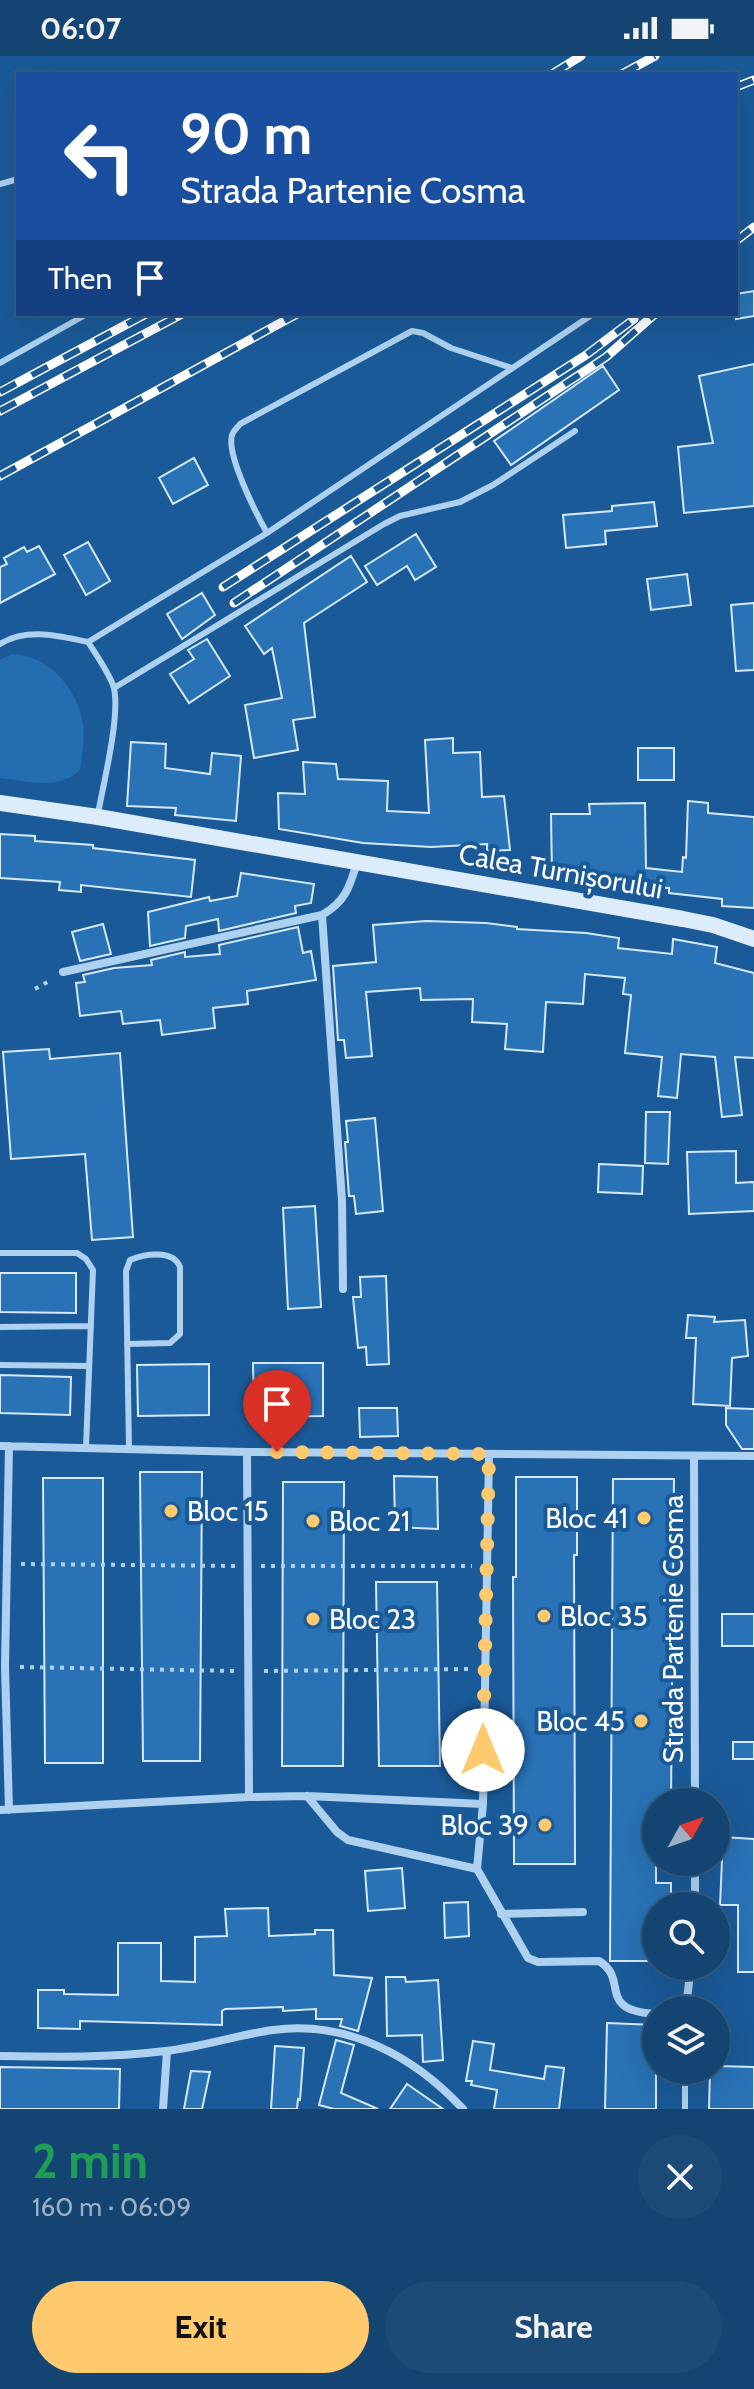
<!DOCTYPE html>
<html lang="en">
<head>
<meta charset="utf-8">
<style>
	body { margin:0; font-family:Cabin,sans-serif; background:#1d4b77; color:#f1f3f6; height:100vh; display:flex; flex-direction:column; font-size:30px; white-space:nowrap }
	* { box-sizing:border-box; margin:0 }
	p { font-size:26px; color:#9db0c4 }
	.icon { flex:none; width:44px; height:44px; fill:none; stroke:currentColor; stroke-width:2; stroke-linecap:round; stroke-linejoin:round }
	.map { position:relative; height:2053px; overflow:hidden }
	.sheet { display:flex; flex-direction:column; background:#144472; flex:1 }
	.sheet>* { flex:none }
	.banner { position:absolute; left:16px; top:16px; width:722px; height:244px; border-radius:0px; box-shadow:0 8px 32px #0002,0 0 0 2px #335c84; background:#1a4fa0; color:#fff; overflow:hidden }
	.needle { width:52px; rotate:50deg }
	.buttons { position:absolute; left:642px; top:1732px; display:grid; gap:16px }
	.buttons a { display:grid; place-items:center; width:88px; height:88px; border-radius:50%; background:#144472; box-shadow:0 8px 32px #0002,0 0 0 2px #335c84; font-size:40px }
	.pin { position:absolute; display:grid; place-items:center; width:68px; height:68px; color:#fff; margin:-82px -34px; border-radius:50% 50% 50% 0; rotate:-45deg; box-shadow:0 0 8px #0007 }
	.pin .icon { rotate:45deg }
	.me { position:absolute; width:88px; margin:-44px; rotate:0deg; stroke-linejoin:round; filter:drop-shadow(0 0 6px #0008) }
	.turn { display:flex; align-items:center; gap:28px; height:168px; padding:0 32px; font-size:36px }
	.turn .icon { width:104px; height:104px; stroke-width:2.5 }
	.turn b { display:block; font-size:56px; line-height:68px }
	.then { display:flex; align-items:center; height:76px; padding:0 32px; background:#0003; gap:16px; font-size:30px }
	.round { display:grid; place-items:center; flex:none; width:84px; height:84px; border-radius:42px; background:#1d4b77 }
	.overview { display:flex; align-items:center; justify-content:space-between; height:136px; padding:0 32px }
	h1 { font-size:48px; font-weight:800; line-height:60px; color:#1e9e55 }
	.button { display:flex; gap:16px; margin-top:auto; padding:16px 32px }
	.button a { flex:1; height:92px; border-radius:48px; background:#ffca6d; color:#111; font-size:32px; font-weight:800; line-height:92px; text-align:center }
	.button a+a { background:#1d4b77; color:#f1f3f6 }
	.status { display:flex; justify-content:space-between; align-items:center; height:56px; padding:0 40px; background:#144472; direction:ltr }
	.status svg { height:22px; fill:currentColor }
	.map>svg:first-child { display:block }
</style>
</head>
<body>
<div class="status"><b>06:07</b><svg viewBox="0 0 49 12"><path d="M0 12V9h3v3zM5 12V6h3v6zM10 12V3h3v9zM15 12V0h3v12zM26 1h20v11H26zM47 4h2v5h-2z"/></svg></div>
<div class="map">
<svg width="754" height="2053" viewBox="0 0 754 2053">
	<rect width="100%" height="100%" fill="#1a5a98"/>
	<path fill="#236db1" d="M12 598C49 599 78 633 83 669 85 684 82 699 80 714 58 735 28 725 0 722V604Z"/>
	<path fill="#2972b6" stroke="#d5e9fb" stroke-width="2" d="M754 235V260L736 263V238Z
		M754 308V450L684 457 678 391 713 387 699 320Z
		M603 310 619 334 511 409 494 385Z
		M194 402 208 429 173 448 159 422Z
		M654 446 657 470 605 475 606 488 566 492 563 459 612 455V450Z
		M416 478 436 511 415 524 407 510 377 529 365 510Z
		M88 486 110 525 86 539 64 499Z
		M39 490 55 518 0 547V511L7 508 4 502 24 491 27 496Z
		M351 500 367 526 304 567 315 661 293 664 298 694 254 702 245 649 282 642 272 592 264 598 245 570Z
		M687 518 691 549 651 554 647 523Z
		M202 537 215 559 182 583 167 558Z
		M754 547V614L736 615 731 549Z
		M207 583 230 620 189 647 170 618 194 603 188 594Z
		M453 682V697L480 696 482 741 504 740 510 794 487 795V788L431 791 363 787 279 773 278 737 305 738 303 706 336 708 338 723 388 725 387 755 429 757 425 684Z
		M131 686 166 688 165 712 210 718 212 697 241 700 236 765 175 759 176 752 127 750Z
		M638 692H674V724H638Z
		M688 745 708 747V757L754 761V852L722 850V843L669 837V832L590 828V819H552L551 758H590L589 748 645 747 646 812 682 816 683 801 686 802Z
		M0 778 35 780V785L93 789V792L195 804 191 841 81 829V836L59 834 60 826 0 822Z
		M241 817 314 828 311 847 295 850 296 857 219 875 218 863 186 870 185 882 150 890 148 856 209 841 210 845 237 840Z
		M426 865 486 867 517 871V873L586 877 619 882 618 892 672 898 673 883 717 891 715 907 754 917V1002L735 1001 742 1059 722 1061 715 1001 681 998 677 1042 658 1040 662 1001 625 997 631 939 623 938 625 922 585 918 583 948 546 946 543 996 505 993 507 968 472 966 473 943 421 944 420 932 366 936 372 1000 346 1002 344 984H338L333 910 376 906 373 869Z
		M103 868 111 898 80 905 72 876Z
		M298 871 303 897 311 895 316 924 247 935 248 948 213 952 215 972 162 979 160 964 123 968 121 955 80 960 76 927 85 926 83 919 114 912 152 909 151 904 185 896V901L220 898 219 889Z
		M49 993 50 1003 120 997 133 1181 92 1184 85 1098 11 1103 3 996Z
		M646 1056H670L668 1108 645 1107Z
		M375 1062 383 1155 356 1158 354 1140H349L345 1086H348L346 1065Z
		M736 1095V1127L754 1126V1155L689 1158 687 1096Z
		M599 1108 643 1110 642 1138 598 1136Z
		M315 1150 321 1251 288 1253 283 1152Z
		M0 1217H76V1257L0 1256Z
		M386 1220 389 1308 367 1309 366 1291 358 1292 353 1241H361L360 1221Z
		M688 1259 715 1261 714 1266 745 1264 748 1300 732 1302 730 1350 693 1348 696 1282H686Z
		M253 1307H323V1360L254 1361Z
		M209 1308V1359L138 1360 137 1309Z
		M0 1319 71 1321 70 1359 0 1357Z
		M359 1352H397L398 1380 360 1381Z
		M726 1352 754 1353V1393H742L726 1369Z
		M140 1416H202L200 1705H143Z
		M394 1420 437 1421 438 1473 395 1471Z
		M516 1421H577V1499H574L575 1808H514L513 1521H516Z
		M43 1422H103V1707H45Z
		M613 1423H674L671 1746H656V1827H671V1850H656V1905H610Z
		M283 1426H344L343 1710H282Z
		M376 1526H437L440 1710H379Z
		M722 1558H754V1590H722Z
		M733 1686H754V1703H733Z
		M723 1781 754 1783V1916H738V1849H720Z
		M402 1812 405 1852 368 1855 365 1815Z
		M468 1846 469 1880 445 1882 444 1847Z
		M268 1852 269 1880 315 1878V1874H333L334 1919 372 1922 358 1975 340 1970 342 1963H316V1953L283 1955V1951L225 1953 222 1955V1969L80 1965V1973L38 1972V1934H64V1938L118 1939V1887H161V1925L195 1926V1881L227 1880 225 1853Z
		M386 1921H405L406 1926 438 1924 443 2004 423 2006 422 1979 387 1980Z
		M607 1967 656 1969V2053H605Z
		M336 1984 354 1989 341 2037 378 2053H334L319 2049Z
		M473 1985 494 1988 490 2014 544 2023 546 2010 564 2012 559 2053H494L497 2034 471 2029 472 2025H466Z
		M275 1990 304 1992 300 2044 298 2043 297 2053H271Z
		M716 2010 754 2011V2053H709L710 2014H716Z
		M0 2011 120 2013 119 2053H0Z
		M191 2015 210 2016 202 2053H184Z
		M407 2028 443 2053H390Z"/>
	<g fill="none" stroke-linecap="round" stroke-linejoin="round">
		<path stroke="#aed1f0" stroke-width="4" stroke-dasharray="4 6" stroke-linecap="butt" d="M35 933 51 924
			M21 1508 236 1510
			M261 1510H472
			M20 1611 235 1615
			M264 1615 471 1613"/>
		<path stroke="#aed1f0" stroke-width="6" d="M0 128 18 123
			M0 307 87 258
			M267 477C257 459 226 399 232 379 233 375 237 372 240 368L412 275 423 277 451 292 512 312
			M88 586 267 477 593 258
			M0 588C27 571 59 580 88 586 97 600 107 614 113 629 122 654 103 729 98 758
			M114 632 384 468 400 460 460 446 493 429 575 375
			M0 1197H77L86 1203 93 1214 86 1391
			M0 1271 91 1270
			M127 1288 170 1287 180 1278V1211C173 1193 144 1198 130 1204L126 1215 129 1392
			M0 1309 89 1310
			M685 2022V2053"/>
		<path stroke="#aed1f0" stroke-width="8" d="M322 859 342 1145 343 1233
			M63 916 322 859C345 846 350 831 357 806
			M0 1390 247 1396 754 1400
			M9 1390 5 1611 9 1754
			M694 1400 695 1746
			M307 1740 337 1776 348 1784 477 1813 528 1902 538 1906 599 1905C630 1924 595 1954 656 1958
			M249 1741 307 1740 483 1748 489 1398
			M0 1754 249 1741 247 1396
			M695 1806V1850
			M477 1813 483 1748
			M501 1858 583 1856
			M671 1954 687 1943 691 1910
			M0 2000C55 2001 110 2002 165 1995 201 1991 237 1979 273 1974 347 1964 414 2000 463 2053
			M163 2053 167 1995"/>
		<path stroke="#dcecfb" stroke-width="16" d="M0 747 98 761 683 863 713 869 754 883"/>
		<g stroke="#fff" stroke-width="9">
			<path id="rail" d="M552 18 581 0
				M622 18 655 0
				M736 31 754 24
				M736 185 754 171
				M0 336 146 258
				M0 355 182 258
				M0 420 297 258
				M223 531 586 299 634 263
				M234 547 606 301 655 258"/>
		</g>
		<use href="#rail" stroke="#1a5a98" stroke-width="6" stroke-dasharray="18" stroke-linecap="butt"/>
	</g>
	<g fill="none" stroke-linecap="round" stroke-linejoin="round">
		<path stroke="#ffca6d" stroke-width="14" stroke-dasharray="0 25.2" d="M277 1396 489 1398 483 1694"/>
	</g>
	<g fill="#ffca6d" stroke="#1a5a98" stroke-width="3">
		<circle cx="171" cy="1455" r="8"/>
		<circle cx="644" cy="1462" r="8"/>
		<circle cx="313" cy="1465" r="8"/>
		<circle cx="544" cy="1560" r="8"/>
		<circle cx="313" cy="1563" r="8"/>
		<circle cx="641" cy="1665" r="8"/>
		<circle cx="545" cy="1769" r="8"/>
	</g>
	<g text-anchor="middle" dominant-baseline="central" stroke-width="8" stroke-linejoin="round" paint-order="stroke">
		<g font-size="28" fill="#fff" stroke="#1a5a98">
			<text transform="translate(561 815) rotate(10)">Calea Turnișorului</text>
			<text transform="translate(673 1573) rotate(-90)">Strada Partenie Cosma</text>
		</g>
		<g font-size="28" fill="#fff" stroke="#1a5a98" text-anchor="start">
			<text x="187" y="1455">Bloc 15</text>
			<text x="628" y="1462" text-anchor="end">Bloc 41</text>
			<text x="329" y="1465">Bloc 21</text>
			<text x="560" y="1560">Bloc 35</text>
			<text x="329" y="1563">Bloc 23</text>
			<text x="625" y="1665" text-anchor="end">Bloc 45</text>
			<text x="529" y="1769" text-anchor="end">Bloc 39</text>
		</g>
	</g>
</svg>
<div class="buttons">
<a><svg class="needle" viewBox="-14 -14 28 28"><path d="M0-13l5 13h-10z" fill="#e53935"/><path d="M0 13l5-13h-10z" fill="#9db0c4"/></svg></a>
<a><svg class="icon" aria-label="search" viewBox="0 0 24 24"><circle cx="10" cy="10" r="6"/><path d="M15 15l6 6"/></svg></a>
<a><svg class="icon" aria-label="layers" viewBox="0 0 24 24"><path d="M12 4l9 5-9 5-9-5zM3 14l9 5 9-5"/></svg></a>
</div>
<div class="pin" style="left:277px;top:1396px;background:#d93025"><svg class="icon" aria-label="arrive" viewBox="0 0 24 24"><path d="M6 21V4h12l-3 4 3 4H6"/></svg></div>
<svg class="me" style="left:483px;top:1694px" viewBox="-20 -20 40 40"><circle r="19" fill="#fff"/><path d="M0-13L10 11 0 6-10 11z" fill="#ffca6d"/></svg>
<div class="banner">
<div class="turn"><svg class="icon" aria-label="left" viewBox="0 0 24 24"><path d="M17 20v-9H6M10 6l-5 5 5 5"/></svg><div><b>90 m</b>Strada Partenie Cosma</div></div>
<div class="then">Then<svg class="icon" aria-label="arrive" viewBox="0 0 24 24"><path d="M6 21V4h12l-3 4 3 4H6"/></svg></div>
</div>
</div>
<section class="sheet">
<div class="overview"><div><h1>2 min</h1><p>160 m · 06:09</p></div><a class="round"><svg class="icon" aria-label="close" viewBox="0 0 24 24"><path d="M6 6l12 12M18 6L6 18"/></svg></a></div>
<div class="button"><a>Exit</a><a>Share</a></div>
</section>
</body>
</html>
